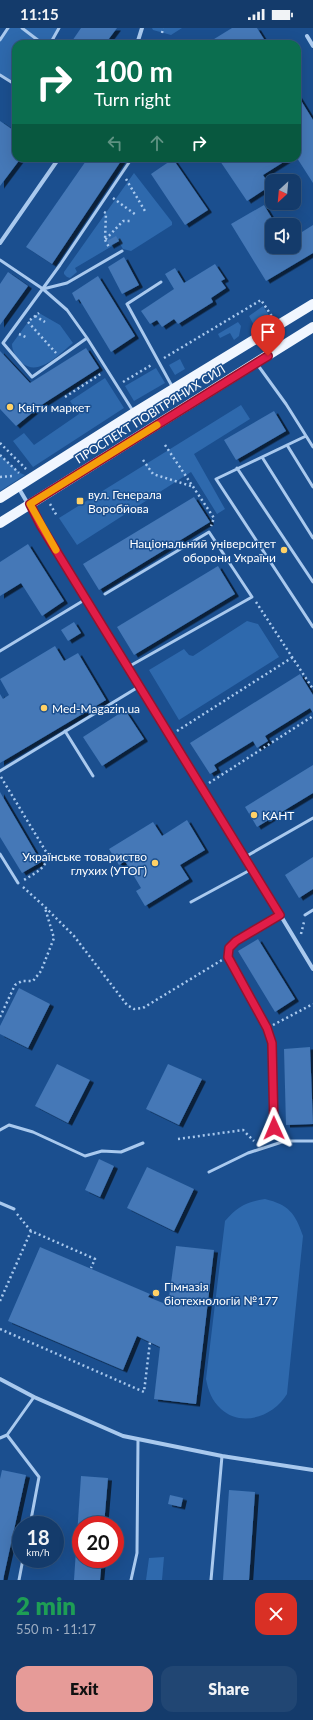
<!DOCTYPE html>
<html lang="en">
<head>
<meta charset="utf-8">
<style>
	body { margin:0; font-family:Lato,sans-serif; background:#214673; color:#f1f3f6; height:100vh; display:flex; flex-direction:column; font-size:15px; white-space:nowrap }
	* { box-sizing:border-box; margin:0 }
	p { font-size:13px; color:#9dadc1 }
	.icon { flex:none; width:22px; height:22px; fill:none; stroke:currentColor; stroke-width:2; stroke-linecap:round; stroke-linejoin:round }
	.map { position:relative; height:1552px; overflow:hidden }
	.sheet { display:flex; flex-direction:column; background:#143b6b; flex:1 }
	.sheet>* { flex:none }
	.hud { position:absolute; left:12px; top:12px; width:289px; height:122px; border-radius:12px; box-shadow:0 4px 16px #0002,0 0 0 1px #33557e; background:#0b6e4f; color:#fff; overflow:hidden }
	.needle { width:26px; rotate:206deg }
	.buttons { position:absolute; left:265px; top:146px; display:grid; gap:8px }
	.buttons a { display:grid; place-items:center; width:36px; height:36px; border-radius:8px; background:#143b6b; box-shadow:0 4px 16px #0002,0 0 0 1px #33557e; font-size:20px }
	.speed { position:absolute; left:12px; top:1488px; display:flex; gap:8px; font-size:20px; font-weight:700; text-align:center }
	.speed>* { display:grid; place-content:center; width:52px; height:52px; border-radius:50%; background:#143b6b; box-shadow:0 4px 16px #0002,0 0 0 1px #33557e; line-height:1 }
	.speed small { font-size:10px; font-weight:400 }
	.speed .limit { border:6px solid #d22; background:#fff; color:#111 }
	.pin { position:absolute; display:grid; place-items:center; width:34px; height:34px; color:#fff; margin:-41px -17px; border-radius:50% 50% 50% 0; rotate:-45deg; box-shadow:0 0 4px #0007 }
	.pin .icon { rotate:45deg }
	.me { position:absolute; width:44px; margin:-22px; rotate:359deg; stroke-linejoin:round; filter:drop-shadow(0 0 3px #0008) }
	.turn { display:flex; align-items:center; gap:14px; height:84px; padding:0 16px; font-size:18px }
	.turn .icon { width:52px; height:52px; stroke-width:2.5 }
	.turn b { display:block; font-size:28px; line-height:34px }
	.lanes { display:flex; align-items:center; height:38px; padding:0 16px; background:#0003; justify-content:center; gap:20px; direction:ltr }
	.lanes .off { opacity:.35 }
	.round { display:grid; place-items:center; flex:none; width:42px; height:42px; border-radius:12px; background:#214673 }
	.headline { display:flex; align-items:center; justify-content:space-between; height:68px; padding:0 16px }
	h1 { font-size:24px; font-weight:800; line-height:30px; color:#1e9e55 }
	.button { display:flex; gap:8px; margin-top:auto; padding:8px 16px }
	.button a { flex:1; height:46px; border-radius:12px; background:#e69b98; color:#111; font-size:16px; font-weight:800; line-height:46px; text-align:center }
	.button a+a { background:#214673; color:#f1f3f6 }
	.status { display:flex; justify-content:space-between; align-items:center; height:28px; padding:0 20px; background:#143b6b; direction:ltr }
	.status svg { height:11px; fill:currentColor }
	.map>svg:first-child { display:block }
</style>
</head>
<body>
<div class="status"><b>11:15</b><svg viewBox="0 0 49 12"><path d="M0 12V9h3v3zM5 12V6h3v6zM10 12V3h3v9zM15 12V0h3v12zM26 1h20v11H26zM47 4h2v5h-2z"/></svg></div>
<div class="map">
<svg width="313" height="1552" viewBox="0 0 313 1552">
	<defs>
		<filter id="shadow"><feDropShadow dx="4" dy="2.5" stdDeviation="0" flood-color="#0009"/></filter>
	</defs>
	<rect width="100%" height="100%" fill="#1b4f8f"/>
	<path fill="#2e69ad" d="M8 0H59L50 16H16V57L0 47V12Z
		M152 0H182L171 7 153 2Z
		M134 145 172 194V197L131 223 123 221 119 214 75 240 77 244 70 250 67 249 64 246V244Z
		M263 278 270 289 255 299 249 288Z
		M39 285 60 297 73 315C59 326 39 349 22 335 16 330 12 323 12 316L28 294Z
		M238 294 241 298 239 308 234 312 230 305 220 310 218 306Z
		M180 331 185 341 175 347 169 337Z
		M156 340 165 355 134 373 125 358Z
		M105 350 124 380 33 439 13 413 24 405 34 417 79 386 70 373Z
		M241 377 250 391 194 426 225 481 217 486 191 444 77 517 59 490Z
		M0 427 20 445 25 447 0 463Z
		M247 593 258 596 279 629 179 692 149 642 184 621 189 627 193 628Z
		M265 1171C289 1177 295 1185 303 1208L287 1366C274 1388 242 1400 221 1381 212 1373 208 1362 206 1351L225 1193C238 1178 246 1174 265 1171Z
		M164 1529 162 1552H146L149 1530Z"/>
	<path fill="#4478b7" filter="url(#shadow)" d="M81 0H117L105 16H70Z
		M232 0H257L267 16H206Z
		M297 66 313 92V155L297 130Z
		M0 93 16 104V130H21L0 158Z
		M88 130H123L52 236 26 219Z
		M218 130H290L263 147 270 158 247 173Z
		M173 131 208 182 185 197 151 146Z
		M264 177 276 197H272V219H294V209L313 197V225L266 253 231 196Z
		M116 208 119 213 110 218 107 213Z
		M124 229 139 257 122 266 108 239Z
		M215 236 225 251 221 253 226 260 211 270 213 274 178 296 174 291 162 299 157 292 150 296 141 283 174 261 165 246 175 240 184 255Z
		M8 244 28 258 0 297V256Z
		M98 248 135 308 111 324 79 271 76 273 72 265Z
		M86 320 99 340 43 376 16 398 0 381V323L30 355Z
		M274 383 286 403 236 432 224 412Z
		M194 469 210 494 99 562 83 536Z
		M28 516 64 573 42 588 21 555 0 568V534Z
		M218 538 235 566 134 627 117 599Z
		M74 594 81 605 68 613 61 602Z
		M55 618 64 633 78 625 106 672 0 735V666L3 671 9 667 0 651Z
		M300 646 313 667V685L310 680 265 708 268 713 257 720 253 713 214 737 217 742 210 746 190 715Z
		M125 682 144 711 102 738 83 709Z
		M313 737V765L257 799 245 779Z
		M0 764 41 834 22 845 0 809Z
		M187 792 205 822 180 837 189 851 145 878 136 863 141 860 125 833 119 837 109 821 153 794 162 808Z
		M313 829V861L299 870 285 847Z
		M258 911 295 971 275 984 238 923Z
		M19 960 50 976 28 1020 0 1006V998Z
		M310 1019 313 1096 286 1097 284 1021Z
		M57 1036 90 1052 68 1095 35 1078Z
		M168 1036 202 1051 179 1097 146 1081Z
		M99 1131 114 1138 100 1169 85 1162Z
		M147 1139 194 1161 174 1203 127 1180Z
		M176 1218 214 1222 196 1376 154 1371 160 1319 137 1308 123 1342 8 1293 40 1219 150 1266 148 1269 168 1277Z
		M2 1442 26 1447 3 1552H0V1451Z
		M81 1448 108 1450 104 1497H81V1531H102L100 1552H74Z
		M229 1462 255 1464 249 1552H223Z
		M170 1467 183 1470 181 1479 168 1476Z"/>
	<g fill="none" stroke-linecap="round" stroke-linejoin="round">
		<path stroke="#a9c9ee" stroke-width="2.5" stroke-dasharray="2 3" stroke-linecap="butt" d="M162 5 163 0
			M126 151 145 183
			M113 170 136 187
			M104 184 106 185 105 212 123 193H131
			M105 212 109 219
			M35 288 45 294
			M30 292 39 285
			M28 294 56 325
			M19 306 28 310
			M164 330 261 272 273 290
			M123 354 153 336
			M65 369 102 345
			M0 415 26 441
			M165 417 214 490 211 498
			M0 427 19 445
			M143 432 153 446 194 459
			M0 449 13 448
			M50 476 57 488
			M256 574 313 661
			M177 703 293 629
			M1 749 48 827C46 841 35 845 24 852
			M209 755 313 688
			M23 859 45 879 74 908 127 977 134 981 143 980 222 932
			M301 906 304 894
			M0 989 15 957 22 953H33L41 943 54 910 45 880
			M273 997 313 976
			M178 1111 243 1102 254 1113
			M17 1186 31 1203
			M0 1273 31 1203 95 1231 91 1240
			M0 1301 144 1364 150 1314"/>
		<path stroke="#a9c9ee" stroke-width="3" d="M22 0 43 16
			M0 12 8 0
			M50 16 59 0
			M0 47 16 57
			M0 232 43 261 67 282 87 310 133 383
			M161 254 127 276 173 360
			M43 261 67 255 122 223
			M87 310 32 349 3 315 60 237 132 130
			M257 336 286 376 313 419
			M306 408 216 451 313 599
			M287 417 313 459
			M262 429 313 510
			M237 440 313 554
			M105 566 209 504 252 569 128 639
			M0 623 86 571
			M65 703 93 748
			M0 743 140 658
			M0 826 18 855
			M245 829 313 790
			M191 874 252 841
			M280 887 236 913 229 920 227 929 267 1000 272 1015 273 1100 277 1107 285 1113
			M305 887 313 882
			M0 1102 9 1097 33 1104 85 1128 102 1123 121 1124 143 1115
			M209 1144 248 1125 285 1113H313
			M0 1175 14 1181
			M7 1407 39 1449 30 1497
			M0 1410 7 1407 34 1369
			M19 1552 23 1531
			M131 1552 137 1525 138 1412
			M211 1552 222 1428"/>
		<path stroke="#a9c9ee" stroke-width="4" d="M307 8 313 18
			M137 16 142 0
			M0 215 59 130
			M18 459 41 498 232 807 313 941
			M0 1351 34 1369 123 1408 222 1428 313 1442"/>
		<path stroke="#f0f6ff" stroke-width="10" d="M0 470 134 385 313 276
			M0 495 313 299"/>
	</g>
	<g fill="none" stroke-linecap="round" stroke-linejoin="round">
		<g stroke="#92132f" stroke-width="10">
			<path id="route" d="M268 328 30 476 41 498 280 887 236 913 229 920 228 929 267 1000 272 1015 274 1100"/>
		</g>
		<use href="#route" stroke="#e11d48" stroke-width="7"/>
		<path stroke="#f59e0b" stroke-width="7" d="M56 522 30 476 157 397"/>
	</g>
	<g fill="#ffd166" stroke="#1b4f8f" stroke-width="1.5">
		<circle cx="10" cy="379" r="4"/>
		<rect x="76" y="469" width="8" height="8" rx="2"/>
		<circle cx="284" cy="522" r="4"/>
		<circle cx="44" cy="680" r="4"/>
		<circle cx="254" cy="787" r="4"/>
		<circle cx="155" cy="835" r="4"/>
		<circle cx="156" cy="1265" r="4"/>
	</g>
	<g text-anchor="middle" dominant-baseline="central" stroke-width="3" stroke-linejoin="round" paint-order="stroke">
		<g font-size="12" fill="#fff" stroke="#1b4f8f" text-anchor="start">
			<text x="18" y="379">Квіти маркет</text>
			<text x="88" y="466">вул. Генерала<tspan x="88" dy="14">Воробйова</tspan></text>
			<text x="276" y="515" text-anchor="end">Національний університет<tspan x="276" dy="14">оборони України</tspan></text>
			<text x="52" y="680">Med-Magazin.ua</text>
			<text x="262" y="787">КАНТ</text>
			<text x="147" y="828" text-anchor="end">Українське товариство<tspan x="147" dy="14">глухих (УТОГ)</tspan></text>
			<text x="164" y="1258">Гімназія<tspan x="164" dy="14">біотехнологій №177</tspan></text>
		</g>
		<g font-size="12" fill="#fff" stroke="#1b4f8f">
			<text transform="translate(150 386) rotate(-32)">ПРОСПЕКТ ПОВІТРЯНИХ СИЛ</text>
		</g>
	</g>
</svg>
<div class="buttons">
<a><svg class="needle" viewBox="-14 -14 28 28"><path d="M0-13l5 13h-10z" fill="#e53935"/><path d="M0 13l5-13h-10z" fill="#9dadc1"/></svg></a>
<a><svg class="icon" aria-label="sound" viewBox="0 0 24 24"><path d="M4 9h4l5-4v14l-5-4H4zM17 9q2 3 0 6"/></svg></a>
</div>
<div class="speed"><div>18<small>km/h</small></div><div class="limit">20</div></div>
<div class="pin" style="left:268px;top:328px;background:#d93025"><svg class="icon" aria-label="arrive" viewBox="0 0 24 24"><path d="M6 21V4h12l-3 4 3 4H6"/></svg></div>
<svg class="me" style="left:274px;top:1100px" viewBox="-20 -20 40 40"><path d="M0-17L14 15 0 8-14 15z" fill="#e11d48" stroke="#fff" stroke-width="4"/></svg>
<div class="hud">
<div class="turn"><svg class="icon" aria-label="right" viewBox="0 0 24 24"><path d="M7 20v-9h11M14 6l5 5-5 5"/></svg><div><b>100 m</b>Turn right</div></div>
<div class="lanes"><svg class="icon off" aria-label="left" viewBox="0 0 24 24"><path d="M17 20v-9H6M10 6l-5 5 5 5"/></svg><svg class="icon off" aria-label="ahead" viewBox="0 0 24 24"><path d="M12 20V5M6 11l6-6 6 6"/></svg><svg class="icon" aria-label="right" viewBox="0 0 24 24"><path d="M7 20v-9h11M14 6l5 5-5 5"/></svg></div>
</div>
</div>
<section class="sheet">
<div class="headline"><div><h1>2 min</h1><p>550 m · 11:17</p></div><a class="round" style="background:#d93025;color:#fff"><svg class="icon" aria-label="close" viewBox="0 0 24 24"><path d="M6 6l12 12M18 6L6 18"/></svg></a></div>
<div class="button"><a>Exit</a><a>Share</a></div>
</section>
</body>
</html>
